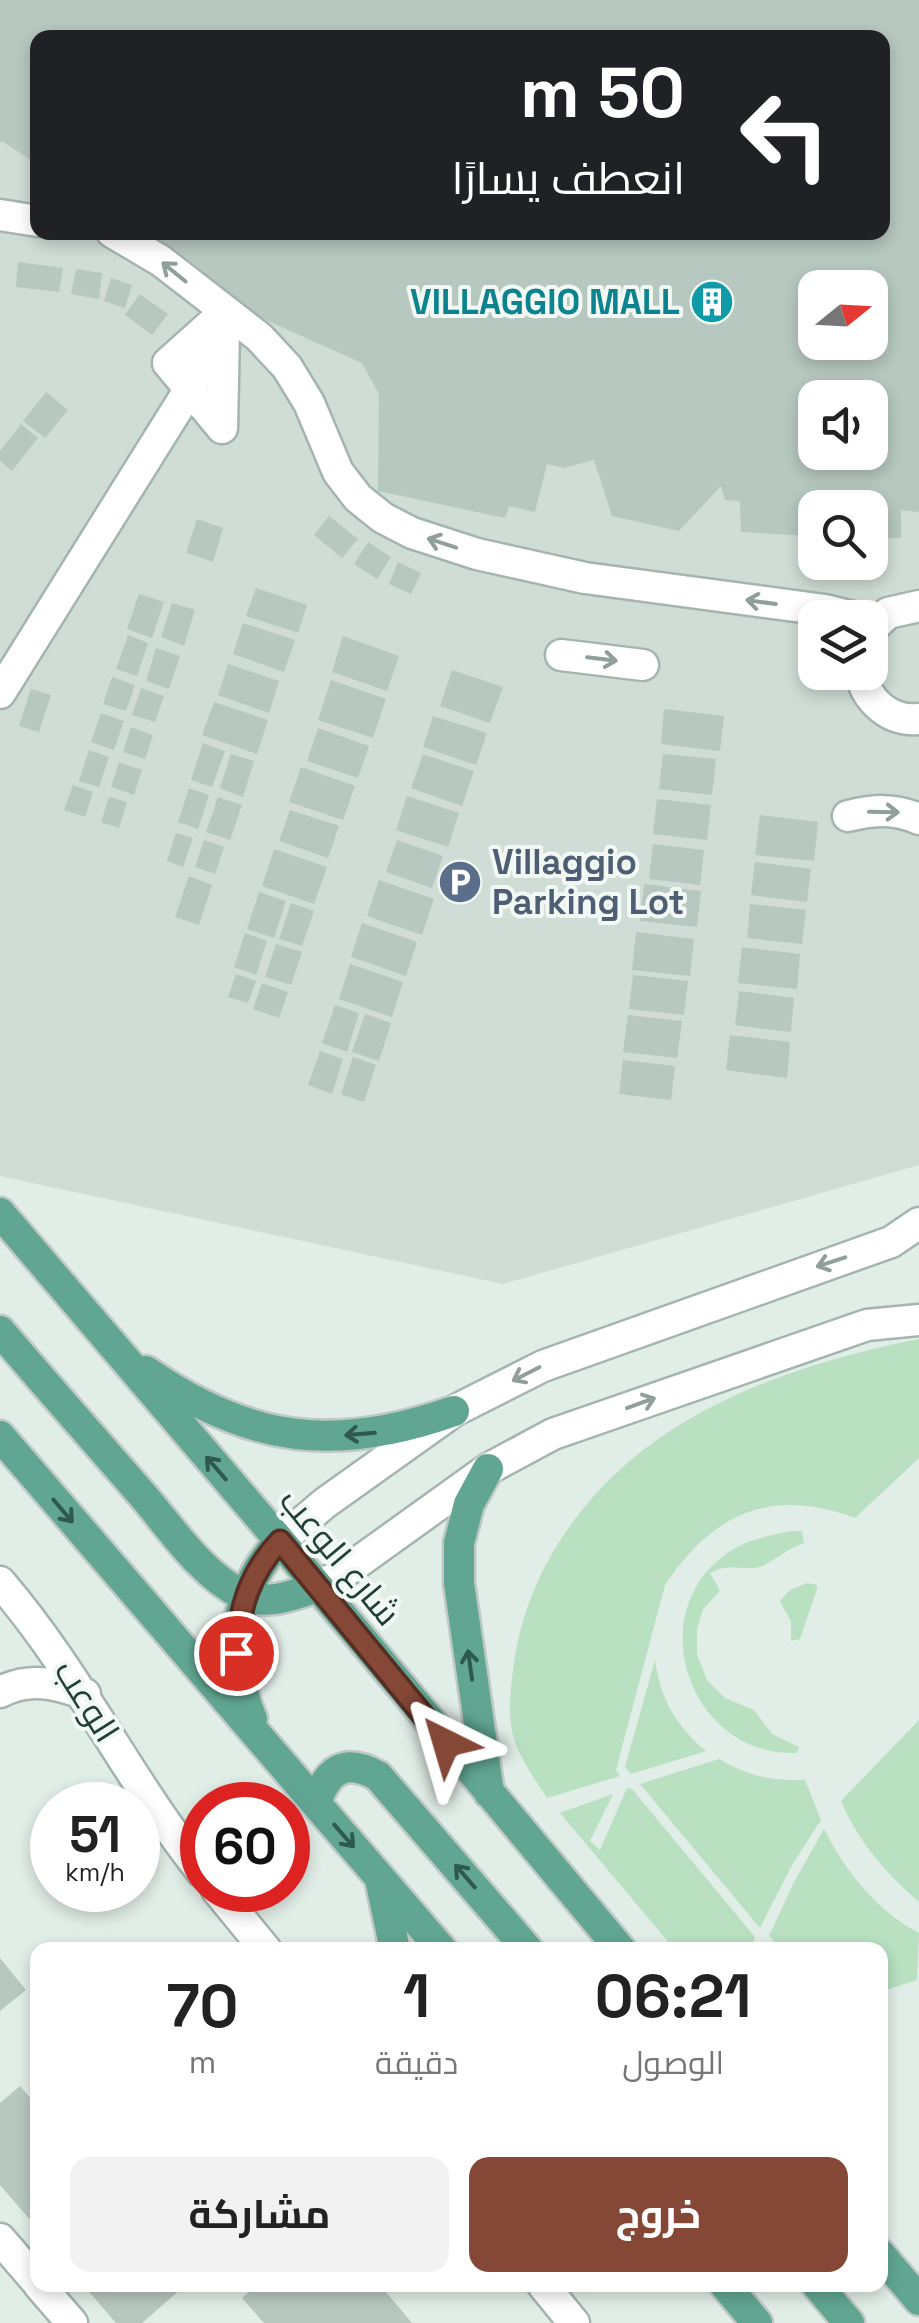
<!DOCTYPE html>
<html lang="ar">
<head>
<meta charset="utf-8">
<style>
	body { margin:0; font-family:"Space Grotesk",Cairo,sans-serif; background:#f2f2f2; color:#222; direction:rtl; height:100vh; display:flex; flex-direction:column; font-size:38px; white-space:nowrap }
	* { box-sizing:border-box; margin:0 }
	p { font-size:32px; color:#767676 }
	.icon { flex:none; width:55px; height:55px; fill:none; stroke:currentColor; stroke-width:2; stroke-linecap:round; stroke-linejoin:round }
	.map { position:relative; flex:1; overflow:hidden; direction:ltr }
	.side { position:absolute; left:30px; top:1942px; width:858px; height:350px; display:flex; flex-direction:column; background:#fff; border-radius:20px; box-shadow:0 5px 15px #0003; direction:rtl }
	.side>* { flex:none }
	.guide { position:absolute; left:30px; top:30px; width:860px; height:210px; border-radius:20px; box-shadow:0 5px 15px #0003; direction:rtl; background:#202124; color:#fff; overflow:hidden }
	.needle { width:65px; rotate:72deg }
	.buttons { position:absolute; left:798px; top:270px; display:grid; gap:20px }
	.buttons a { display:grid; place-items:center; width:90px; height:90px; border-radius:20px; background:#fff; box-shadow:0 5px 15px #0003; font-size:50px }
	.speed { position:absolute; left:30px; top:1782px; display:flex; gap:20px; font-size:50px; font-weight:700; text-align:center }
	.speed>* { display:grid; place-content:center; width:130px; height:130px; border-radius:50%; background:#fff; box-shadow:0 5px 15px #0003; line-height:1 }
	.speed small { font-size:25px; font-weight:400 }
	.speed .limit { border:15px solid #d22; background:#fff; color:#111 }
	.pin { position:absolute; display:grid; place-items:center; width:85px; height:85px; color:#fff; margin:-42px; border:5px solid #fff; border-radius:50%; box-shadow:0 2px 10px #0007 }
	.me { position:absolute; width:110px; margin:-55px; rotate:320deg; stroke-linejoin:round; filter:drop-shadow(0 0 8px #0008) }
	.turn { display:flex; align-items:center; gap:35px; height:210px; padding:0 40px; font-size:45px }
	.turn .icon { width:130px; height:130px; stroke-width:2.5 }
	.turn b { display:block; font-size:70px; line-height:85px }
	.eta { display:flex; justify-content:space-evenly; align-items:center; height:170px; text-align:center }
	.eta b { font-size:60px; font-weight:700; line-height:70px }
	.button { display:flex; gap:20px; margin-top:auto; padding:20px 40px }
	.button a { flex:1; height:115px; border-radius:20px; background:#854736; color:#fff; font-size:40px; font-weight:700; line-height:115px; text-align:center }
	.button a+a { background:#f2f2f2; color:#222 }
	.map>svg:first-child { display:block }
</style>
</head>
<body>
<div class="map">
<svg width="919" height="2323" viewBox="0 0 919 2323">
	<rect width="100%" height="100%" fill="#e1ede7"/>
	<path fill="#cfddd6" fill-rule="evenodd" d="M0 0H919V1165L503 1284 0 1176ZM38 38H882V232H38ZM815 288H870V342H815ZM815 398H870V452H815ZM815 508H870V562H815ZM815 618H870V672H815Z"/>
	<path fill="#b8e0c1" d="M919 1339V1458L855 1518C770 1487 713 1513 665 1585L616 1770 620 1776 547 1798C535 1779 521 1761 514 1739 508 1718 510 1692 513 1671 524 1572 587 1484 670 1431 744 1383 833 1356 919 1339Z
		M791 1531H802L804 1543C788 1548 769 1564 760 1567 741 1571 732 1562 710 1573L720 1591 703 1609 697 1629V1654L707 1680 725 1698 754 1710 772 1734 799 1747 797 1753C687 1757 639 1608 732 1550 750 1539 771 1535 791 1531Z
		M807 1583 817 1585V1589L800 1639 791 1641V1622L780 1601 790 1590Z
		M655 1660C660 1697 676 1727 706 1751L631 1774 625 1767Z
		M919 1720V1902C885 1872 859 1843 841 1801Z
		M719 1759C748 1776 771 1781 805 1780L821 1820 792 1865 760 1928 640 1784Z
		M627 1788 632 1789 755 1937 751 1950H675L560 1813 613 1794 590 1841 600 1850Z
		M824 1829C845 1871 877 1911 919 1933L917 1980 880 1992V1950H781L769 1936 793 1884Z"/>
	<path fill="#b6c8c0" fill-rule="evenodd" d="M0 0H919V512L901 510V538H870V508H815V536L741 532 740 501 725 500 721 486 679 531 612 516 594 460 564 468 547 464 535 512 509 506 505 518 378 491 379 394 362 363 259 317 135 232H882V38H38V165L2 141 0 143ZM815 288H870V342H815ZM815 398H870V452H815Z
		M18 262 63 268 59 292 16 287Z
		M76 269 102 273 99 299 71 294Z
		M111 278 132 285 125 308 104 301Z
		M140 294 168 314 152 335 125 315Z
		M46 392 68 410 45 438 23 421Z
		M21 424 38 438 12 471 0 461V451Z
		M329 516 358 539 342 558 314 535Z
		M197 519 223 528 213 562 186 553Z
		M368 542 391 557 377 579 354 564Z
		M398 562 421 573 411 594 389 584Z
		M256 588 307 605 298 633 246 616Z
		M139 594 164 602 152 638 127 629Z
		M172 603 195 610 184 646 161 637Z
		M243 623 295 640 284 672 233 654Z
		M128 635 148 643 137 676 116 669Z
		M343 636 399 656 387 691 332 672Z
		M156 648 180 656 169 689 146 681Z
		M228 664 279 681 269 713 218 695Z
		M452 670 503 687 490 723 440 706Z
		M112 677 135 685 126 711 103 704Z
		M331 680 386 699 373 738 318 720Z
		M141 688 164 696 155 722 132 715Z
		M31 689 51 695 39 732 19 726Z
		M214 702 268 720 257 754 202 735Z
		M664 709 724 716 720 751 661 744Z
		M101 713 124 721 114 750 91 742Z
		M433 716 487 733 476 765 423 747Z
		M131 727 153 735 145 759 123 752Z
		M318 728 369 746 358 778 307 761Z
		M203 743 225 751 212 787 191 780Z
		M89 750 109 757 99 787 79 781Z
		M231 754 254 761 243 797 220 788Z
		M423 754 474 771 462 806 411 788Z
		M663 754 716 759 712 795 659 789Z
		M119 762 142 770 134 795 111 787Z
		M301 767 355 786 343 820 289 802Z
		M73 785 93 792 85 817 64 810Z
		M189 788 209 795 198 829 178 822Z
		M407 796 459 813 448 847 396 830Z
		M109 797 127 802 119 828 101 822Z
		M218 797 242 805 230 840 206 832Z
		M657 799 711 805 707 840 653 834Z
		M290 810 339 826 328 858 279 841Z
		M760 815 818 822 814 861 755 855Z
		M176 833 193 838 183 867 167 861Z
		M204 840 224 847 215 874 195 867Z
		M397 840 443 856 432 888 386 872Z
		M653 844 704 850 700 885 649 879Z
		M274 849 327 867 314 904 262 886Z
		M755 862 811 869 807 902 751 895Z
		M189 876 212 885 199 925 175 917Z
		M379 880 434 899 422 935 367 916Z
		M644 884 701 891 697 927 640 921Z
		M259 892 286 901 274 938 247 929Z
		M291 903 314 911 302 946 279 939Z
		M750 904 806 910 802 944 747 938Z
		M362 923 417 942 406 976 351 957Z
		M636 932 694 939 690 976 632 970Z
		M245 933 267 941 256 975 234 967Z
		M276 944 302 952 291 985 265 977Z
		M742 947 800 954 797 989 738 983Z
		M350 964 403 982 392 1017 339 999Z
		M236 974 256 981 248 1003 228 997Z
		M633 975 688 981 684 1015 629 1009Z
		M262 983 288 992 279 1018 253 1009Z
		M739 991 794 998 791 1032 735 1025Z
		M335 1005 359 1013 347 1052 322 1043Z
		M365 1014 391 1023 379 1061 352 1052Z
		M628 1015 682 1021 677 1058 623 1052Z
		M730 1035 790 1042 787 1078 726 1070Z
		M320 1051 343 1059 332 1094 308 1085Z
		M353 1057 376 1065 364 1102 341 1094Z
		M623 1060 675 1066 671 1100 619 1094Z
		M0 1958 26 1990 0 2011Z
		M20 2086 38 2107V2229L0 2185V2103Z
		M83 2285H177L181 2289 142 2323H116Z
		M257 2285H380L412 2323H264L242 2298Z"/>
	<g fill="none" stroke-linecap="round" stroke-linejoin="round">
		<g stroke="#a3b5ae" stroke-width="35">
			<path id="minor" d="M0 215 38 221
				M112 232 161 261 259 337 287 367 309 403 338 472 358 498 383 518 412 533 477 554 585 578 825 610 857 618
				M215 321 168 363 222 428
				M222 428 224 331
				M870 630 888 613 919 606
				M561 655 643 665
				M860 672C866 701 890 722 919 719
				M0 693 191 387 224 313
				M848 816C874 810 894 808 919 819
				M280 1541 325 1503 454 1411 543 1366 891 1242 919 1223
				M0 1582C79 1674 127 1778 202 1872
				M317 1587 339 1576 488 1469 553 1434 867 1325 919 1320
				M0 1692C30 1677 55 1683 85 1694
				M217 1890 266 1950
				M0 2239 38 2283
				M39 2285 72 2323
				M543 2285 574 2323"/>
		</g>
		<g stroke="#c1c9c7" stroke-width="35">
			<path id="major" d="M0 1213 280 1541 621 1950
				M0 1331C48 1387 97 1443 145 1498 173 1531 203 1576 243 1595 265 1606 295 1595 317 1587
				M146 1371C250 1443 336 1453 454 1411
				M0 1436 442 1950
				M488 1469 469 1504 459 1543V1583L489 1793
				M252 1719C226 1657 233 1591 280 1541
				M316 1803C327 1770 345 1757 378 1776L528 1950
				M380 1879 395 1950
				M880 2254 919 2300
				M725 2285 757 2323
				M817 2285 849 2323"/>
		</g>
		<use href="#minor" stroke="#fff" stroke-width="30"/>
		<use href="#major" stroke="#61a692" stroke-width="30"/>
	</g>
	<defs><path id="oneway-shaft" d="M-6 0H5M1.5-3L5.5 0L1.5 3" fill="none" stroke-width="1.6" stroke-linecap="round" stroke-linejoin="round" transform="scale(2.5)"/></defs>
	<g stroke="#909f9a">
		<use href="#oneway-shaft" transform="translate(174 272) rotate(-141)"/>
		<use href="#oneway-shaft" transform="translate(442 543) rotate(-162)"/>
		<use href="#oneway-shaft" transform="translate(761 602) rotate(-172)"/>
		<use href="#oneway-shaft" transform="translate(602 659) rotate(7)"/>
		<use href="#oneway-shaft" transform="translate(884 812) rotate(1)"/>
		<use href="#oneway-shaft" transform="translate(831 1262) rotate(162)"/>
		<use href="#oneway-shaft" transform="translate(526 1374) rotate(153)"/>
		<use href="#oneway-shaft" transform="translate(641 1403) rotate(-20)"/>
	</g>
	<g stroke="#30594d">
		<use href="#oneway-shaft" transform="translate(360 1434) rotate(175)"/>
		<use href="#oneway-shaft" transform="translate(216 1468) rotate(-131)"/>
		<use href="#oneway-shaft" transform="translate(63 1511) rotate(50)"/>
		<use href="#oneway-shaft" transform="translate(470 1665) rotate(-98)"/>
		<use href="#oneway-shaft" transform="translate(344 1836) rotate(49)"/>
		<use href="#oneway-shaft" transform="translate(465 1876) rotate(-131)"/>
	</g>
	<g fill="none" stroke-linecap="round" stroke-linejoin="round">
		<g stroke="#562e23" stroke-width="25">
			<path id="route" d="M236 1653C239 1609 249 1574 280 1541L446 1743"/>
		</g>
		<use href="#route" stroke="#854736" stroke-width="18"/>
	</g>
	<defs>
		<g id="building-disc" transform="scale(2.25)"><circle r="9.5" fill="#0f9aa8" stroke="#f2f9f5"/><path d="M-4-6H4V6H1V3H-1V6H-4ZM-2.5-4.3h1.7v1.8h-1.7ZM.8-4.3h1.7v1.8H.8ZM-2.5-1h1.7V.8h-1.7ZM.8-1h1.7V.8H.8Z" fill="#fff"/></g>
		<g id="parking-disc" transform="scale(2.25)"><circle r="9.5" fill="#5c6f8a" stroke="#f2f9f5"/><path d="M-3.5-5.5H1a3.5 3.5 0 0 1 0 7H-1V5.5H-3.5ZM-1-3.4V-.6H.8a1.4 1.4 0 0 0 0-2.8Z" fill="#fff"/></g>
	</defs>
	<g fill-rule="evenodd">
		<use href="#building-disc" x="712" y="302"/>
		<use href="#parking-disc" x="460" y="882"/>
	</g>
	<g text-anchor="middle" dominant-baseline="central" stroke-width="8" stroke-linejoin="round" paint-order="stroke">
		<g font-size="35" font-weight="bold" fill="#0d838f" stroke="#f2f9f5" text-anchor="end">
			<text x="680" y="302">VILLAGGIO MALL</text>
		</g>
		<g font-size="35" font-weight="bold" fill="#4e5e75" stroke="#f2f9f5" text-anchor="start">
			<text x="492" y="862">Villaggio<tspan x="492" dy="40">Parking Lot</tspan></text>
		</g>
		<g font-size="35" fill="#203f36" stroke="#f2f9f5">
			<text transform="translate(340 1557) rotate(50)">شارع الوعب</text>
			<text transform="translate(87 1701) rotate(58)">الوعب</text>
		</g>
	</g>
</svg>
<div class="buttons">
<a><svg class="needle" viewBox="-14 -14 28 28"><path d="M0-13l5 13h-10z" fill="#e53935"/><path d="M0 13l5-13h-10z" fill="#767676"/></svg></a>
<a><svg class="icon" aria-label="sound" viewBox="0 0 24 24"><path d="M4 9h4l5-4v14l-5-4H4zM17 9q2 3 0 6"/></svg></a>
<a><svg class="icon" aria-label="search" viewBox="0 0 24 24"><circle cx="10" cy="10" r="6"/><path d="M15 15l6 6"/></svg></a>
<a><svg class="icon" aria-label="layers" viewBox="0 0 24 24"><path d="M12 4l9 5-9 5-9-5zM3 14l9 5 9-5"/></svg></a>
</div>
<div class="speed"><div>51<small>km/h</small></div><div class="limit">60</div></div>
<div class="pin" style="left:236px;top:1653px;background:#d93025"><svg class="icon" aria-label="arrive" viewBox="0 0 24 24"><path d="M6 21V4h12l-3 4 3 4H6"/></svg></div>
<svg class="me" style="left:446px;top:1743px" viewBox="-20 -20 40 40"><path d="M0-17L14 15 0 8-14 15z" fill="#854736" stroke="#fff" stroke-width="4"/></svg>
<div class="guide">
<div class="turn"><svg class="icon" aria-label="left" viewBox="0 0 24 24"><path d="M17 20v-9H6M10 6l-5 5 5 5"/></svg><div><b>50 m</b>انعطف يسارًا</div></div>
</div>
<section class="side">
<div class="eta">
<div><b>06:21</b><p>الوصول</p></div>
<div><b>1</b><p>دقيقة</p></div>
<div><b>70</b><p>m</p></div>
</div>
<div class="button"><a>خروج</a><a>مشاركة</a></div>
</section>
</div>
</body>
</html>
